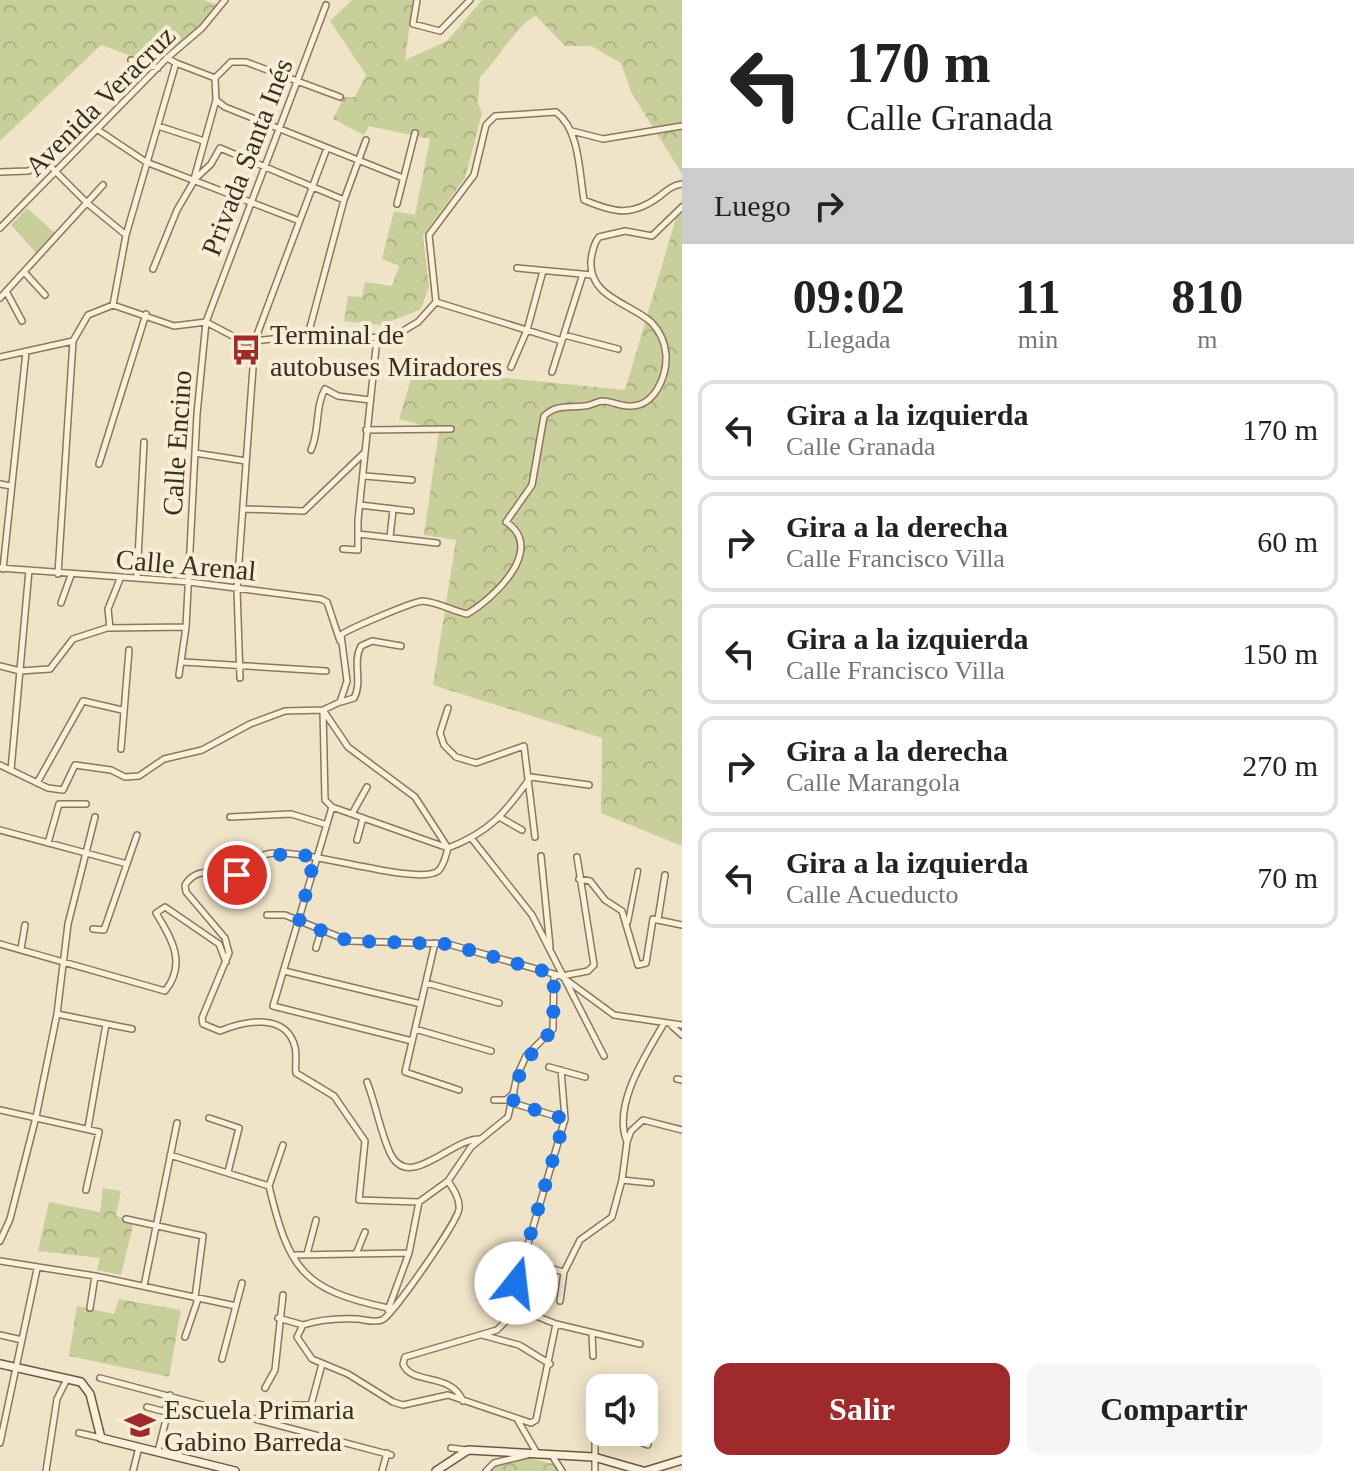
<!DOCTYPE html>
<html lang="es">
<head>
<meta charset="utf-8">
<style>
	body { margin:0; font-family:"Times New Roman",serif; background:#f6f6f6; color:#222; height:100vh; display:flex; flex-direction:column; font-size:30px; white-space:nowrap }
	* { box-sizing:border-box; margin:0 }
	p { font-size:26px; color:#767676 }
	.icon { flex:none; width:44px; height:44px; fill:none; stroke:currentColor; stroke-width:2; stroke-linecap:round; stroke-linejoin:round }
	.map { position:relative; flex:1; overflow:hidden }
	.sheet { display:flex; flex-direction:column; background:#fff; width:672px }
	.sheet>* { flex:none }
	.top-card { background:#fff; color:#222; overflow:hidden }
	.fabs { position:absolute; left:586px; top:1374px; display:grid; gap:16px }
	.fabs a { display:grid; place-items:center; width:72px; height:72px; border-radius:16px; background:#fff; box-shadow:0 4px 20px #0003; font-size:40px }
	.pin { position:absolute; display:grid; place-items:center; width:68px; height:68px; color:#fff; margin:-34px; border:4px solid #fff; border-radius:50%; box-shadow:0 2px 8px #0007 }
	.me { position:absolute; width:88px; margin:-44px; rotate:16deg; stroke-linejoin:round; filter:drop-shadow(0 0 6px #0008) }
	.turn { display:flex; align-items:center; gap:28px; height:168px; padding:0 32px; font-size:36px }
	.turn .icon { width:104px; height:104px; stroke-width:2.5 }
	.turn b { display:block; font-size:56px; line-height:68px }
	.then { display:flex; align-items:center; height:76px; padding:0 32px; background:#0003; gap:16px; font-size:30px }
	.eta { display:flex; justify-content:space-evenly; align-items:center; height:136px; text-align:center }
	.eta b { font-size:48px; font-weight:800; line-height:56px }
	.cta { display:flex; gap:16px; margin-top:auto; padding:16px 32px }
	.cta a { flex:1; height:92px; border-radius:16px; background:#9e2a2b; color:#fff; font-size:32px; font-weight:800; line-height:92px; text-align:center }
	.cta a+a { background:#f6f6f6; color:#222 }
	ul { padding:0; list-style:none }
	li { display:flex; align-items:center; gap:24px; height:100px; margin:0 16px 12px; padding:0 16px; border:4px solid #e0e0e0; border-radius:16px }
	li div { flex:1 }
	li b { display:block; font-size:30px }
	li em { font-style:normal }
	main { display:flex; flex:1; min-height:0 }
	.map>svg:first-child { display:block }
</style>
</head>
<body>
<main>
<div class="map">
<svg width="682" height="1471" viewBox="0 0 682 1471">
	<defs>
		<pattern id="forest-crowns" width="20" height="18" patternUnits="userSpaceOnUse" patternTransform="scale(2)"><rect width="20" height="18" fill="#c9cf9b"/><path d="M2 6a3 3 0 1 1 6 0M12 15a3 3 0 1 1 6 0" fill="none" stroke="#aeb285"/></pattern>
	</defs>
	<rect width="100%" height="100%" fill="#f0e4c8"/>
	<path fill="url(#forest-crowns)" d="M0 0H204L223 7 153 64 101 45 0 141Z
		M352 0H413L405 60 447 41 482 0H682V174L631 92 621 63 591 46H565L536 16C520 21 496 62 480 77L478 102 482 113 465 178 423 236 429 287 421 309 382 325 344 321 348 296 362 297 365 282 392 286 399 266 382 259 394 211 415 215 430 139 369 126 364 135 333 119 344 97H355L366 75 330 21Z
		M682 198V846L601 813 602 738 433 685 456 540 424 535 439 430 399 419 414 369 625 390Z
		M103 1188 121 1191 116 1216 134 1221 121 1275 97 1270 100 1258 38 1251 49 1202 100 1212Z
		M119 1299 181 1310 169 1377 69 1356 77 1306 114 1314Z
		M524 1457 558 1465 560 1471H488L492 1465Z"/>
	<path fill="#c9cf9b" d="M27 208 55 233 36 253 11 225Z"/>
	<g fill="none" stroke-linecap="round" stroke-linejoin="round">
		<g stroke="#8d765c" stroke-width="7">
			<path id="pedestrian" d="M628 922 638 871"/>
		</g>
		<g stroke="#8d765c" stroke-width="8">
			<path id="minor" d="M417 0 413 24 440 31 470 0
				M131 60 158 68
				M176 63 215 78
				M215 78 231 62H246L340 97
				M216 100 225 107 403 178
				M158 126 204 141
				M98 130 146 162 297 220
				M572 131 603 139 682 126
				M0 172 28 171 47 163 87 203 126 235
				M194 179 216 100 215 78
				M194 180 211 164 220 148 344 200
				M397 204 415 133
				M0 228 167 58 202 28 225 0
				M517 268 592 275
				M153 269 177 210 194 181
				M25 273 45 295
				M7 293 22 321
				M0 298 103 185
				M436 302 429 235 474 175 486 125 495 116 556 112C580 130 579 172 584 200 615 213 632 217 660 196 667 190 673 185 682 184
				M436 302 562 341
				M113 305 126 235 176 63 167 58
				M308 335 344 200 366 140
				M564 335 618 349
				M0 357 73 341
				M511 367 527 330 543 271
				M552 372 582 277
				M366 430 451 429
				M311 450C320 430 315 406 325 389L338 396 370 400
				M195 453 246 461
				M99 464 146 314
				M365 476 412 480
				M0 484 11 486
				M360 505 411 511
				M244 509 304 511 365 452
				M358 534 437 543
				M390 537 393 510
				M343 549 358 550V520L377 338
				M0 568 189 582 321 599 327 602 340 641
				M3 569 26 352
				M58 574 73 341 88 315 113 305 174 326 206 322 244 342 308 335 391 338 418 322 436 302
				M137 578 144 442
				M61 603 71 575
				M110 628 108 609 120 579
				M183 662 326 671
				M0 666 20 671 50 669 73 639 107 628 186 627
				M179 675 186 627 197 414 206 322 326 5
				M240 678 237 589 255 340 327 148
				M341 702 354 698C363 682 352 662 361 646L372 641 401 646
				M448 708 440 733 444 745 456 757 476 763 524 746 535 837
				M121 749 129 650
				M0 765 48 788 63 790 75 765 111 770 125 777 139 776 164 759 202 750 250 724 285 711 323 710 348 747 415 797 448 848
				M11 770 29 570
				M531 777 589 785
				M37 783 83 701 122 710
				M332 807 273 1006 412 1041
				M352 814 367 787
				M230 817 291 814 324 824
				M501 818 522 830
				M0 830 127 864
				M472 839 532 915 604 1056
				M357 840 363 818
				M48 843 59 804H86
				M448 848 332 807 325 800 323 710 340 702 347 681 341 635C346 630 414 601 423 601 437 602 453 611 467 614 493 599 547 549 506 522L532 485 544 416C557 404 568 408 584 406 591 406 595 402 602 401 612 401 622 407 632 406 655 405 667 376 666 355 665 343 660 331 651 322 630 303 588 297 591 260 592 252 594 243 599 237L625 231 652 236 682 207
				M448 848C446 855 444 866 438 871 416 887 301 846 267 854 254 857 248 868 237 875 218 876 198 864 185 885L186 892 225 938 229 953 202 1018 203 1024 220 1031C245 1021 286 1012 295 1047 297 1055 295 1065 296 1073L334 1096 365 1141 359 1200 419 1202 448 1181 471 1147 508 1117 517 1076 526 1056 553 1029 554 974
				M448 848C490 832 505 813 530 778
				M541 856 550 947
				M579 879 590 881 605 900 622 911 638 965 646 963 653 919 682 925
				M267 915H285L349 941 448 944 561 976 614 1015 682 1025
				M658 919 665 875
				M93 929 104 930 137 835
				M435 943 405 1072 459 1090
				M0 944 165 991C187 964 172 939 156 913L165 907 219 944 226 962
				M316 948 321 931
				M21 949 25 925
				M284 971 421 1004
				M562 976 588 971 594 965 577 857
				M426 983 499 1003
				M57 1014 132 1029
				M672 1026 682 1035
				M415 1029 491 1051
				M549 1067 585 1077
				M677 1079 682 1080
				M367 1082C376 1105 380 1131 390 1153 409 1193 452 1137 481 1139
				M494 1100H506L514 1093
				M513 1103 565 1119
				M0 1110 99 1132 86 1190
				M209 1118 239 1128 228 1172
				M88 1128 106 1024
				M627 1142C612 1106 645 1056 663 1025
				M170 1155 269 1186
				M622 1180 651 1183
				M269 1186C289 1270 303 1290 388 1308
				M269 1186 283 1145
				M126 1219 203 1236 195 1298
				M0 1241 10 1219 36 1117 57 1014 68 924 95 817
				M307 1254 316 1220
				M356 1254 365 1232
				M295 1255 409 1253
				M0 1261 95 1276 236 1306
				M522 1261 564 1272
				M144 1286 177 1123
				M560 1301 564 1272 580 1240 612 1217 622 1180 627 1142 631 1131 643 1120 682 1130
				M511 1306 556 1324 640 1344
				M90 1308 95 1276
				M388 1310 409 1253 419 1202
				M278 1318 303 1325
				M303 1325 297 1337 312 1359 348 1374 393 1402 403 1405 448 1395 531 1423 536 1420 556 1324
				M303 1325C321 1319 339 1318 358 1319 366 1320 374 1323 382 1320 391 1317 457 1223 459 1209 460 1199 454 1190 448 1181
				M592 1333 593 1356
				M0 1335 22 1340
				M482 1335 519 1345 550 1364
				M185 1337 198 1299
				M222 1359 242 1283
				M100 1378 391 1455
				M265 1388 275 1370 283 1295
				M463 1401C450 1371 412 1386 403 1364L405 1357 497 1330 505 1322 565 1119 561 1070
				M291 1405H311L322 1364
				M147 1407 181 1416
				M165 1411 170 1395
				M517 1419 538 1455
				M612 1432 648 1445
				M79 1433 101 1438
				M0 1443 37 1269
				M451 1448 466 1450
				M158 1451 168 1412
				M553 1457 562 1471
				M46 1471 57 1399 67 1379
				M133 1471 139 1447
				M382 1471 387 1453
				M486 1471 494 1463 527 1455
				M595 1471V1433L600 1429"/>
		</g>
		<g stroke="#6f573f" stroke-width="10">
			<path id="secondary" d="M0 1364 81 1382 90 1394 101 1438 235 1471
				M436 1471 468 1450 594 1457 643 1471
				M646 1471 682 1460"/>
		</g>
		<use href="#pedestrian" stroke="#faf1dc" stroke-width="4"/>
		<use href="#minor" stroke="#faf1dc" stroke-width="5"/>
		<use href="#secondary" stroke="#faf1dc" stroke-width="7"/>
	</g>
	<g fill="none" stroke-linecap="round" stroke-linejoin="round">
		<path stroke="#1a73e8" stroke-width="14" stroke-dasharray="0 25.2" d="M237 875 264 854 315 856 299 922 349 941 448 944 554 974 553 1029C527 1060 520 1061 513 1103L565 1119 516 1283"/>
	</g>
	<defs>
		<g id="bus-bare" transform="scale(2.4)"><path d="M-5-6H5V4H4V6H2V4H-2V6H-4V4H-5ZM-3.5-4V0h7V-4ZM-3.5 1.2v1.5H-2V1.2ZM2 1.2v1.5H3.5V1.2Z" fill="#9e2a2b" stroke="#f7eed8" stroke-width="2.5" paint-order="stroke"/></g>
		<g id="school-bare" transform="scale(2.4)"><path d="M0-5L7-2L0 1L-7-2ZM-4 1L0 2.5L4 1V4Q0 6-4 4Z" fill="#9e2a2b" stroke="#f7eed8" stroke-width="2.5" paint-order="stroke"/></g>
	</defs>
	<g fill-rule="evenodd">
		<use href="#bus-bare" x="246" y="350"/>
		<use href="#school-bare" x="140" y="1425"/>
	</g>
	<g text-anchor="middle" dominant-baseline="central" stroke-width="8" stroke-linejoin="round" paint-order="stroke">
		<g font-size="28" fill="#3d2e20" stroke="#f7eed8">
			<text transform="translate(100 101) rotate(-45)">Avenida Veracruz</text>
			<text transform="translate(247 157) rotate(-69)">Privada Santa Inés</text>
			<text transform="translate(177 443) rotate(-86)">Calle Encino</text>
			<text transform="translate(186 565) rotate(5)">Calle Arenal</text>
		</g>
		<g font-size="28" fill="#3d2e20" stroke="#f7eed8" text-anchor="start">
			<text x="270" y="334">Terminal de<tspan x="270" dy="32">autobuses Miradores</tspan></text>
			<text x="164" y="1409">Escuela Primaria<tspan x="164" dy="32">Gabino Barreda</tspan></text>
		</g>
	</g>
</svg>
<div class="fabs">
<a><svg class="icon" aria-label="sound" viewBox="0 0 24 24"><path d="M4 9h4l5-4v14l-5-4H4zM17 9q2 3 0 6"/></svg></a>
</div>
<div class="pin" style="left:237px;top:875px;background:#d93025"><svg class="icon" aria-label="arrive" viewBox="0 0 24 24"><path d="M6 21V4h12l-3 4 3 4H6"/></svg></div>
<svg class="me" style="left:516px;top:1283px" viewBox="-20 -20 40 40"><circle r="19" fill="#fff"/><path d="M0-13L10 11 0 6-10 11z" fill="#1a73e8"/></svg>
</div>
<section class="sheet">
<div class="top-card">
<div class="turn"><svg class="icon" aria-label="left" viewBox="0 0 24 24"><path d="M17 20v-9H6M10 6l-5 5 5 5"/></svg><div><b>170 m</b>Calle Granada</div></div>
<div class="then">Luego<svg class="icon" aria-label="right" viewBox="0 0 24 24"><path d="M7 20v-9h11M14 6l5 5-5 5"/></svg></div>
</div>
<div class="eta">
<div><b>09:02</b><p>Llegada</p></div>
<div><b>11</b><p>min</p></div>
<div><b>810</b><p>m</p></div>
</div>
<ul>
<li><svg class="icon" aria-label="left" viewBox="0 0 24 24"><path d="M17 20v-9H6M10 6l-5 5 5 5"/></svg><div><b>Gira a la izquierda</b><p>Calle Granada</p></div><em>170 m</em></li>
<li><svg class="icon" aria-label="right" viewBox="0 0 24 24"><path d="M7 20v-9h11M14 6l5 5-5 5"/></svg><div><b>Gira a la derecha</b><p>Calle Francisco Villa</p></div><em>60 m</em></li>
<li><svg class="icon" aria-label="left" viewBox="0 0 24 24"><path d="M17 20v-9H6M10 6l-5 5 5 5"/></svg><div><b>Gira a la izquierda</b><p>Calle Francisco Villa</p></div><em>150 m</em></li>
<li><svg class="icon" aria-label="right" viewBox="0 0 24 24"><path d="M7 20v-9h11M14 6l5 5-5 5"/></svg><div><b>Gira a la derecha</b><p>Calle Marangola</p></div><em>270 m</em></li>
<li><svg class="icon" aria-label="left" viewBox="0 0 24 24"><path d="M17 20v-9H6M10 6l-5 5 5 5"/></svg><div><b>Gira a la izquierda</b><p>Calle Acueducto</p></div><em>70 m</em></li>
</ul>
<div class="cta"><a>Salir</a><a>Compartir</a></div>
</section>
</main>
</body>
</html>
